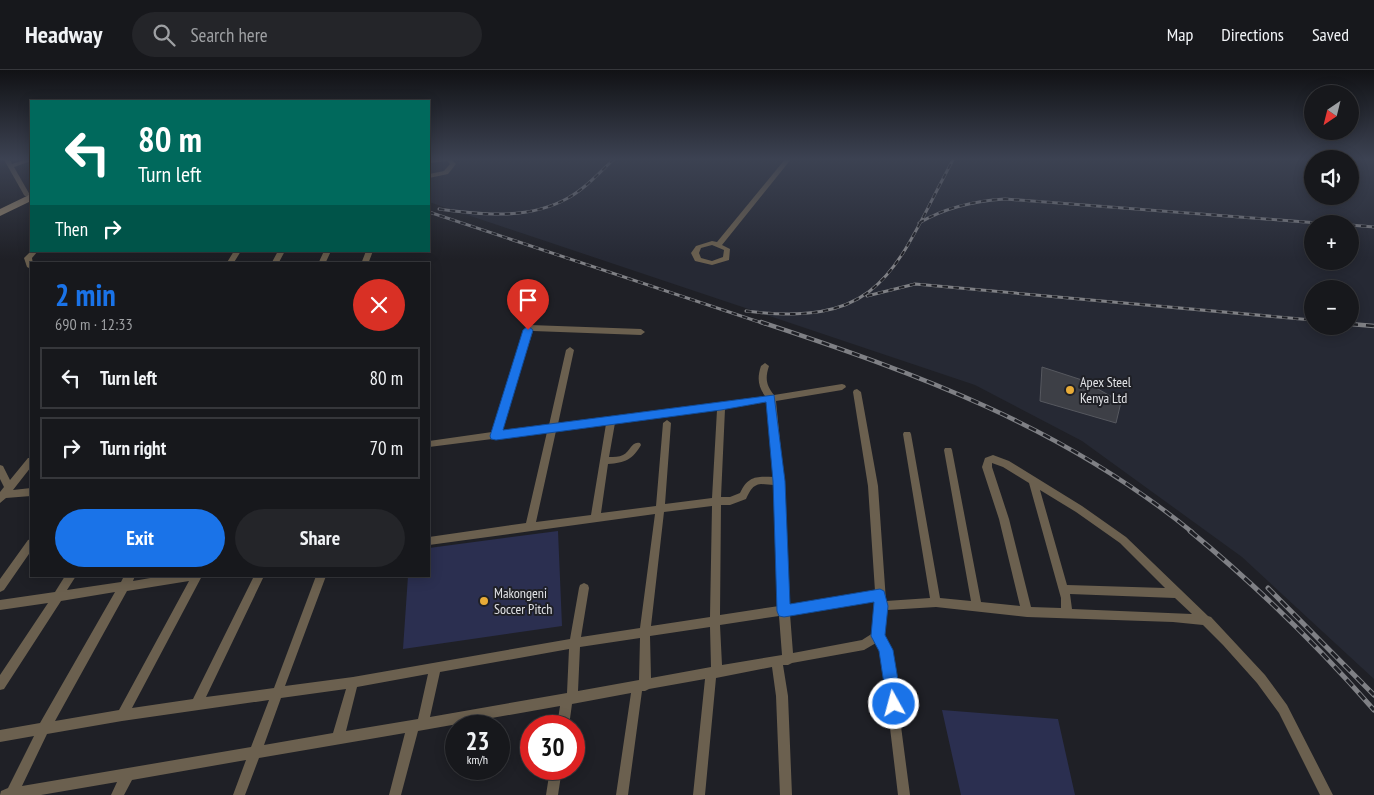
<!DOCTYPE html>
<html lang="en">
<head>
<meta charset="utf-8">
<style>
	body { margin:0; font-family:"PT Sans Narrow",sans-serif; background:#242529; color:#f1f3f6; height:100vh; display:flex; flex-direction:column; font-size:19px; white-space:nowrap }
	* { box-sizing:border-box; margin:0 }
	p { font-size:16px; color:#9ea0a3 }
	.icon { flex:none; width:28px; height:28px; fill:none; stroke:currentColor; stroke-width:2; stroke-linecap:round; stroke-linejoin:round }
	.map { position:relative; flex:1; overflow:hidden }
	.panel { position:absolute; left:30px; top:192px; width:400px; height:315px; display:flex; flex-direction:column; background:#17181c; border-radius:0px; box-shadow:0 2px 12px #0003,0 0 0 1px #36373b }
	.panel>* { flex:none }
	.guide { position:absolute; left:30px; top:30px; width:400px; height:152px; border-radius:0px; box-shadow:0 2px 12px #0003,0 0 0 1px #36373b; background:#00695c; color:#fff; overflow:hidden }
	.needle { width:32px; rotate:215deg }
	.tools { position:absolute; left:1304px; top:15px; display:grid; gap:10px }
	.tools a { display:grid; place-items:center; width:55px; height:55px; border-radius:50%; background:#17181c; box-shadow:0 2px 12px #0003,0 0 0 1px #36373b; font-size:25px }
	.speed { position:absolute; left:445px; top:645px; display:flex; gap:10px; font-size:25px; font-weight:700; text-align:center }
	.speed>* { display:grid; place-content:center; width:65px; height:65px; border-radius:50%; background:#17181c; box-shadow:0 2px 12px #0003,0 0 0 1px #36373b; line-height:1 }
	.speed small { font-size:12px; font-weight:400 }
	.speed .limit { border:8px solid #d22; background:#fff; color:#111 }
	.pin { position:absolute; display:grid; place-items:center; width:42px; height:42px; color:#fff; margin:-51px -21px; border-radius:50% 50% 50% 0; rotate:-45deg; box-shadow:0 0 5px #0007 }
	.pin .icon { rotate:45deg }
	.me { position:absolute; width:55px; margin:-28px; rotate:353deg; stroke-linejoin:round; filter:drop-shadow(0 0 4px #0008) }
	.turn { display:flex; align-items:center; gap:18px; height:105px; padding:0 25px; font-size:22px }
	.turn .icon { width:65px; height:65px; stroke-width:2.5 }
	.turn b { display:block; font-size:35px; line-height:42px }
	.then { display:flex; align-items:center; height:48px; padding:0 25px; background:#0003; gap:10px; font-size:19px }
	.round { display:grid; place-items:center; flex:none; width:52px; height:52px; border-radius:26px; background:#242529 }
	.summary { display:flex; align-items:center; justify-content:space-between; height:85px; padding:0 25px }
	h1 { font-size:30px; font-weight:800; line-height:38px; color:#1a73e8 }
	.action { display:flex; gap:10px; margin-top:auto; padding:10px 25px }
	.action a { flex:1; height:58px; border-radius:30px; background:#1a73e8; color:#fff; font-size:20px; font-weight:800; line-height:58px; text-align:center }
	.action a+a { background:#242529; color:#f1f3f6 }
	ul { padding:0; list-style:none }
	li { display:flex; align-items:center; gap:15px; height:62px; margin:0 10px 8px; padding:0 15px; border:2px solid #36373b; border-radius:0px }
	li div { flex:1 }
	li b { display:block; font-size:19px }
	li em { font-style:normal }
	header { display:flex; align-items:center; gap:30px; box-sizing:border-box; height:70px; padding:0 25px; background:#17181c; border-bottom:1px solid #36373b }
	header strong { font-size:24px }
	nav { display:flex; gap:28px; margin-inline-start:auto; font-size:18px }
	.search { width:350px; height:45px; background:#242529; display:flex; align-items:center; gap:12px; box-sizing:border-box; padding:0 18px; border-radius:28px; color:#9ea0a3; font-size:19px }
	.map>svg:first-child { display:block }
</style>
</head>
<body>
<header>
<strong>Headway</strong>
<div class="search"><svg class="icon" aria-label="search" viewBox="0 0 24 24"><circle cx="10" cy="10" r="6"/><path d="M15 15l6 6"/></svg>Search here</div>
<nav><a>Map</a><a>Directions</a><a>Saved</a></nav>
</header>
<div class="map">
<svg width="1374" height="725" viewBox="0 0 1374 725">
	<rect width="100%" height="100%" fill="#1f2026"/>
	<path fill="#262934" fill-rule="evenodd" d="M429 88H1374V609L1242 487 1082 371 975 315 429 132ZM1312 89H1350V126H1312ZM1312 154H1350V191H1312ZM1312 219H1350V256H1312Z"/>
	<path fill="#2b2f50" d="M558 461 562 556 403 579 408 506H429V478Z
		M942 640 1058 649 1075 725H961Z"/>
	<path fill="#3d3f46" stroke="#56585f" d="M1042 297 1082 310 1121 332 1116 353 1040 331Z"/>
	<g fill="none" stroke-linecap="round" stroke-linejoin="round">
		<path fill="#6b604f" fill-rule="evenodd" d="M3 88H9L12 94 31 88V91L14 97 30 125 29 126H25L24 125Z
			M450 88 456 94 448 104 429 108V104L444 101 450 94 447 91 429 93V89Z
			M786 88H792L722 175 730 179 729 190 712 195 695 191 691 183 696 176 712 171 717 172ZM712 175 724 180 723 187 712 191 701 188 699 183 701 178Z
			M31 181H38L32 188 33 194H31V199L27 197 24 188Z
			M234 181H241L233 194H226Z
			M278 181H285L278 194H271Z
			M324 181H331L325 194H318Z
			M366 181H373L368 194H361Z
			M530 255 641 259 645 262 641 265 533 261 501 361 549 355 566 280 570 277 574 280 558 354 765 326C758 316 757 308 761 296L765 293 769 296C765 308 766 315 774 325L842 314 845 315 846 317 842 320 776 331 784 411 789 535 875 521 868 416 853 322 854 320 857 319 861 322 878 416 886 531 930 528 903 364 904 362H910L911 364 940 528 971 531 944 380 945 378H951L952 380 981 532 1020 536 999 449 982 397 985 388 993 385 1009 391 1082 436 1126 467 1208 546 1211 547 1265 605 1287 635 1333 725H1320L1279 643 1257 613 1223 575 1203 555 1173 552 1027 547 936 537 887 540 883 565 891 580 910 725H898L883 599 881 581 876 573 864 580 792 593 788 595H783L788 626 792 725H780L776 626 772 597 716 608 705 725H693L705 609 649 619 645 621H642L628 725H616L631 623 572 634 569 656H557L560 636 418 661 401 725H389L405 663 259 688 245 725H233L246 690 132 710 124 725H111L117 712 41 725H0L1 721 8 718 34 666 0 672V660L40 653 115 522 61 531 4 619 0 620V605L48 533 0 540V530L55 522 65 506H76L67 520 121 512 124 506H135L133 511 162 506H202L132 638 193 629 254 506H264L206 627 274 618 316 506H326L285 616 353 607 570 569 579 518 580 515 584 513 588 515 589 518 581 567 640 558 655 444 429 475V467L526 453 547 362 429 377V371L492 362 526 258ZM767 332 774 407C756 406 748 406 740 423L730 427H721L725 339ZM717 340 712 428 665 434 671 353 667 350 663 353 656 436 601 443 608 394C625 393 633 389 641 375L640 373C631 371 631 381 623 385 619 387 614 387 609 387L615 353ZM606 354 591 445 536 452 556 361ZM992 393 1003 397 1029 413 1061 528V538L1031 537 1009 449 992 397ZM761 414 774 415 779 536 720 545 721 435H730L746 429C750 421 752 415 761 414ZM1040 420 1076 442 1120 473 1165 518 1067 515ZM712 436 710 547 651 556 664 442ZM189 511 119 640 55 651 127 521ZM1070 524 1175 528 1192 544 1072 539ZM876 530 877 536 873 563 862 570 793 583 790 544ZM779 546 782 585 722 595 720 555ZM710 557 711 597 651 608 650 566ZM640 568 639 610 578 621 580 577ZM569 579 567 623 430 647 440 602ZM428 604 418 649 346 661 357 617ZM346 619 333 663 264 675 281 628ZM269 630 251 677 22 716 47 664 122 651Z
			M28 388H31V397L13 420 31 418V426L6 428 0 433V422L4 417 0 409V395L3 396 10 410Z
			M31 469V481L4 520 0 522V509L28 470Z
			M550 699H562L558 725H546Z"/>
		<path fill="#958469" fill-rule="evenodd" d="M31 124V131L0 146V139Z"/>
		<g stroke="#7f8085" stroke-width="3">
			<path id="rail-far2" d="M439 139C482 145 529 150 568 128 586 118 600 102 615 88
				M429 142 765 254
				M919 153C946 137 974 131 1005 129L1331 154
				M1350 155 1374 157
				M867 226 915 214 1312 250
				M746 241C887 259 896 194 954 88"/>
		</g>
		<g stroke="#7f8085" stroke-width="4.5">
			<path id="rail-far1" d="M761 252C918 304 1062 356 1192 462
				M1350 254 1374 256"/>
		</g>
		<g stroke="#7f8085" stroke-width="5">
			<path id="rail" d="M1190 461C1257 516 1317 575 1374 640
				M1268 518 1374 625"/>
		</g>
		<use href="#rail-far2" stroke="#1f2026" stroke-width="2" stroke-dasharray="5.5" stroke-linecap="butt"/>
		<use href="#rail-far1" stroke="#1f2026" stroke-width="2.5" stroke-dasharray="8" stroke-linecap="butt"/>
		<use href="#rail" stroke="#1f2026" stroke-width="3" stroke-dasharray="9" stroke-linecap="butt"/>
	</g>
	<linearGradient id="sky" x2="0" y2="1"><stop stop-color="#111215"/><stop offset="0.47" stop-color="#3c4252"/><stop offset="1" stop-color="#3c4252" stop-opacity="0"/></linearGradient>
	<rect width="1374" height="189" fill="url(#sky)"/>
	<path fill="#1a73e8" stroke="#114b97" d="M528 256 533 260 503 360 774 325 785 411 790 534 880 519 884 521 888 536 885 565 893 580 902 634 899 639 894 641 889 639 887 634 879 581 871 566 874 532 784 547 779 546 777 541 773 411 766 332 721 340 496 370 491 369 490 366 523 260Z"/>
	<g fill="#e8ab37" stroke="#1f2026" stroke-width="2">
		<circle cx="1070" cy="320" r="5"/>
		<circle cx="484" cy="531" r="5"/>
	</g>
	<g text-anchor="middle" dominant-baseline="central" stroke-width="4" stroke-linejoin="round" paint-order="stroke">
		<g font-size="14" fill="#e1e2e6" stroke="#1f2026" text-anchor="start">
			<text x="1080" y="312">Apex Steel<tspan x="1080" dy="16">Kenya Ltd</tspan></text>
			<text x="494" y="523">Makongeni<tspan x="494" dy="16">Soccer Pitch</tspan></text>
		</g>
	</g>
</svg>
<div class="tools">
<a><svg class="needle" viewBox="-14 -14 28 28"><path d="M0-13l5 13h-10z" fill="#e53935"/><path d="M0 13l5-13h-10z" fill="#9ea0a3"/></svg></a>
<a><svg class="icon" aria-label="sound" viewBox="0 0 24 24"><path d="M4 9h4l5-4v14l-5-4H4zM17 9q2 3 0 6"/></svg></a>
<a>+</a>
<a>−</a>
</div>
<div class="speed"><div>23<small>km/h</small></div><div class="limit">30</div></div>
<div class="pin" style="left:528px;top:260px;background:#d93025"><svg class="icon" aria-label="arrive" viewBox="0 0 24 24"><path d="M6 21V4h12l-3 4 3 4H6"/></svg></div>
<svg class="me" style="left:894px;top:634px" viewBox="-20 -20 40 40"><circle r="17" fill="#1a73e8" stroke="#fff" stroke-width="3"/><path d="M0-11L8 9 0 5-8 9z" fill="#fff"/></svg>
<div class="guide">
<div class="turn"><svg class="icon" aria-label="left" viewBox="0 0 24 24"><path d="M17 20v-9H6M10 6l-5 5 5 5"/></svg><div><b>80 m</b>Turn left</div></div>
<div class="then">Then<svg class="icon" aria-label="right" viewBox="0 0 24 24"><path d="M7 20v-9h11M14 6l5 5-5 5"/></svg></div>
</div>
<section class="panel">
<div class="summary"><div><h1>2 min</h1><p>690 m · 12:33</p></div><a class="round" style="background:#d93025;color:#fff"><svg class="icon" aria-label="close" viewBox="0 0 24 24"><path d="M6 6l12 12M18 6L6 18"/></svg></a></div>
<ul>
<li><svg class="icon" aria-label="left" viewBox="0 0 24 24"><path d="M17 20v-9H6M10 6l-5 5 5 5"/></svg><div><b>Turn left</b></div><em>80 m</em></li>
<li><svg class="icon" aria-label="right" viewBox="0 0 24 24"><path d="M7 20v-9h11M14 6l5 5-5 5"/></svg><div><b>Turn right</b></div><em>70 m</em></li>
</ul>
<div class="action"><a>Exit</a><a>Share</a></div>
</section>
</div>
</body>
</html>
